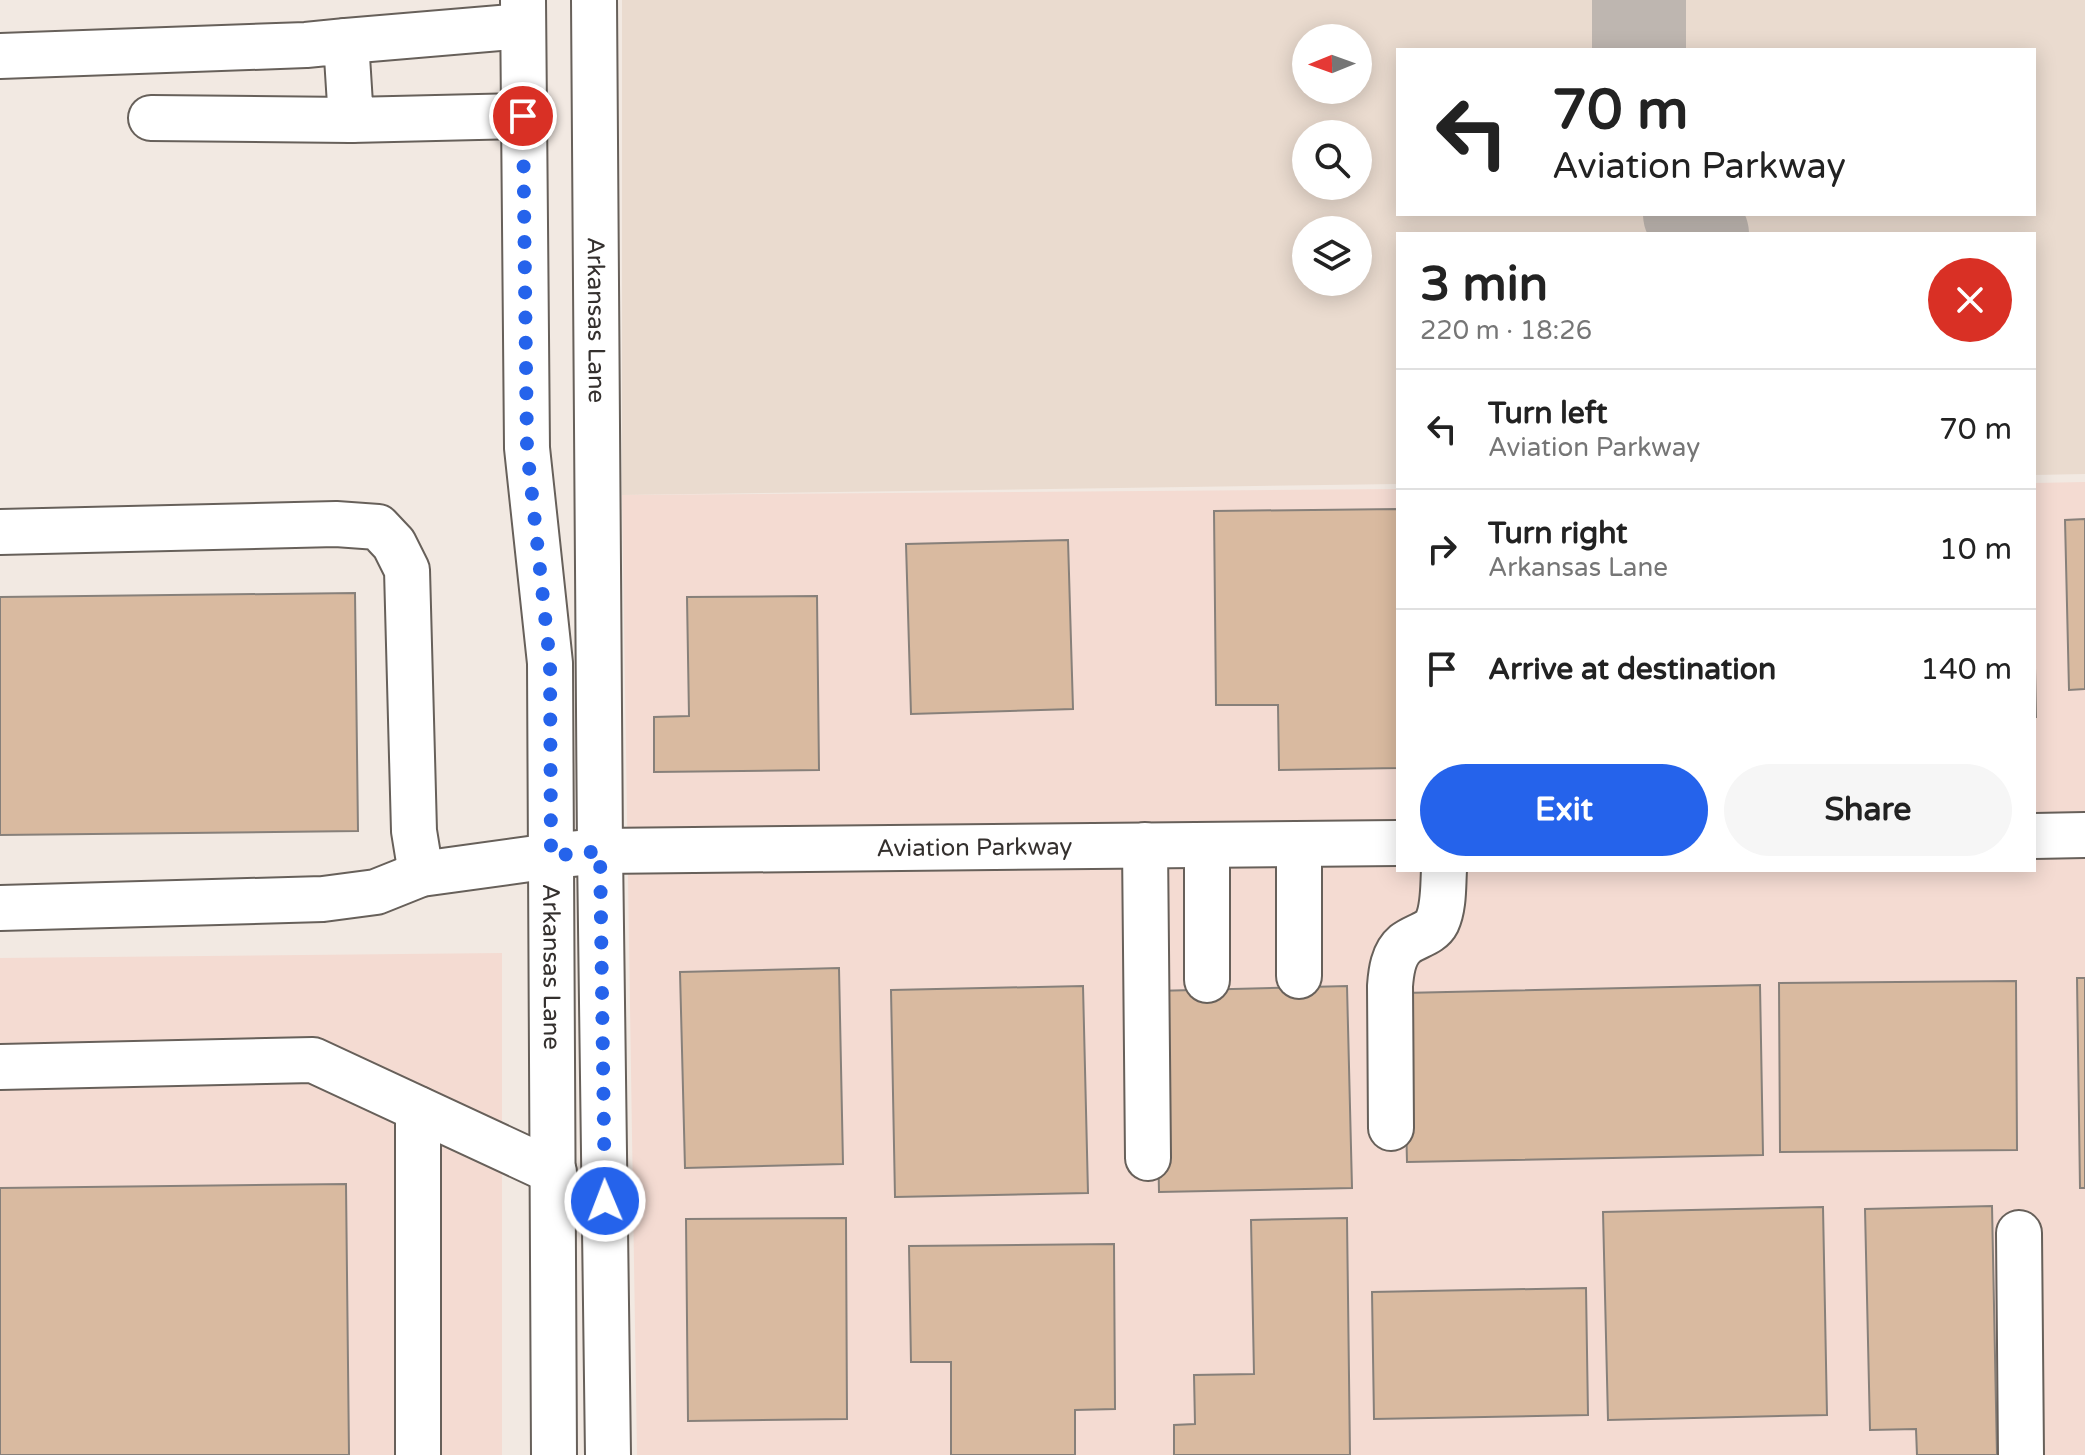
<!DOCTYPE html>
<html lang="en">
<head>
<meta charset="utf-8">
<style>
	body { margin:0; font-family:"Varela Round",sans-serif; background:#f6f6f6; color:#222; height:100vh; display:flex; flex-direction:column; font-size:30px; white-space:nowrap }
	* { box-sizing:border-box; margin:0 }
	p { font-size:26px; color:#767676 }
	.icon { flex:none; width:44px; height:44px; fill:none; stroke:currentColor; stroke-width:2; stroke-linecap:round; stroke-linejoin:round }
	.map { position:relative; flex:1; overflow:hidden }
	.drawer { position:absolute; left:1396px; top:232px; width:640px; height:640px; display:flex; flex-direction:column; background:#fff; border-radius:0px; box-shadow:0 4px 20px #0003 }
	.drawer>* { flex:none }
	.top-card { position:absolute; left:1396px; top:48px; width:640px; height:168px; border-radius:0px; box-shadow:0 4px 20px #0003; background:#fff; color:#222; overflow:hidden }
	.needle { width:52px; rotate:269deg }
	.fabs { position:absolute; left:1292px; top:24px; display:grid; gap:16px }
	.fabs a { display:grid; place-items:center; width:80px; height:80px; border-radius:50%; background:#fff; box-shadow:0 4px 20px #0003; font-size:40px }
	.pin { position:absolute; display:grid; place-items:center; width:68px; height:68px; color:#fff; margin:-34px; border:4px solid #fff; border-radius:50%; box-shadow:0 2px 8px #0007 }
	.me { position:absolute; width:88px; margin:-44px; rotate:359deg; stroke-linejoin:round; filter:drop-shadow(0 0 6px #0008) }
	.turn { display:flex; align-items:center; gap:28px; height:168px; padding:0 24px; font-size:36px }
	.turn .icon { width:104px; height:104px; stroke-width:2.5 }
	.turn b { display:block; font-size:56px; line-height:68px }
	.round { display:grid; place-items:center; flex:none; width:84px; height:84px; border-radius:42px; background:#f6f6f6 }
	.summary { display:flex; align-items:center; justify-content:space-between; height:136px; padding:0 24px }
	h1 { font-size:48px; font-weight:800; line-height:60px }
	.action { display:flex; gap:16px; margin-top:auto; padding:16px 24px }
	.action a { flex:1; height:92px; border-radius:48px; background:#2563eb; color:#fff; font-size:32px; font-weight:800; line-height:92px; text-align:center }
	.action a+a { background:#f6f6f6; color:#222 }
	ul { padding:0; list-style:none }
	li { display:flex; align-items:center; gap:24px; height:120px; padding:0 24px; border-top:2px solid #e0e0e0 }
	li div { flex:1 }
	li b { display:block; font-size:30px }
	li em { font-style:normal }
	.map>svg:first-child { display:block }
</style>
</head>
<body>
<div class="map">
<svg width="2085" height="1455" viewBox="0 0 2085 1455">
	<rect width="100%" height="100%" fill="#f2e9e2"/>
	<path fill="#eadbcf" fill-rule="evenodd" d="M622 0H2085V474L2034 475V234H1398V484L622 495ZM1306 38H1358V90H1306ZM1398 50H2034V214H1398ZM1306 134H1358V186H1306ZM1306 230H1358V282H1306Z"/>
	<path fill="#f4dbd2" d="M2085 482V1455H637L622 495 1398 489V870H2034V483Z
		M502 953V1455H0V958Z"/>
	<g fill="none" stroke-linecap="round" stroke-linejoin="round">
		<path stroke="#beb6b0" stroke-width="94" d="M1639 50V0
			M1690 214 1702 234"/>
	</g>
	<path fill="#d9baa0" stroke="#87807a" stroke-width="2" d="M1398 509V768L1279 770 1278 705H1216L1214 511Z
		M2085 519V689L2069 690 2065 520Z
		M1068 540 1073 709 911 714 906 544Z
		M355 593 358 831 0 835V597Z
		M817 596 819 770 654 772V717L689 716 687 597Z
		M2034 619 2036 717H2034Z
		M839 968 843 1164 685 1168 680 972Z
		M2077 978H2085V1188H2080Z
		M2016 981 2017 1150 1780 1152 1779 983Z
		M1760 985 1763 1155 1407 1162 1403 993Z
		M1083 986 1088 1193 895 1197 891 990Z
		M1347 986 1352 1188 1159 1192 1155 991Z
		M346 1184 349 1455H0V1188Z
		M1992 1206 1997 1455H1917L1916 1429 1870 1430 1865 1209Z
		M1823 1207 1827 1415 1608 1420 1603 1212Z
		M846 1218 847 1419 688 1421 686 1219Z
		M1347 1218 1350 1455H1174V1425L1195 1424 1194 1375 1254 1374 1251 1220Z
		M1114 1244 1115 1409 1075 1410V1455H951V1362H911L909 1246Z
		M1586 1288 1588 1415 1374 1419 1372 1292Z"/>
	<g fill="none" stroke-linecap="round" stroke-linejoin="round">
		<g stroke="#67605a" stroke-width="48">
			<g id="minor">
				<path d="M346 41 523 26"/>
				<path d="M0 56 306 45 346 41 351 120 523 116"/>
				<path d="M151 118 351 120"/>
				<path d="M0 532 336 524 378 527 394 544 407 570 414 831 421 874"/>
				<path d="M2034 836 2085 835"/>
				<path d="M1299 844V976"/>
				<path d="M1145 845 1148 1158"/>
				<path id="s1" d="M0 908 323 899 376 892 421 874 551 856 600 851 1398 843"/>
				<path d="M1207 980V845"/>
				<path d="M0 1067 313 1060 554 1172"/>
				<path d="M1391 1128 1390 986C1391 972 1393 954 1405 944 1415 936 1431 934 1437 922 1444 907 1443 886 1444 870"/>
				<path d="M2019 1233 2021 1455"/>
				<path d="M418 1455V1109"/>
			</g>
		</g>
		<g stroke="#67605a" stroke-width="48">
			<g id="major">
				<path id="s2" d="M523 0 527 448 550 663 554 1455"/>
				<path id="s3" d="M594 0 600 851 608 1455"/>
			</g>
		</g>
		<use href="#minor" stroke="#fff" stroke-width="44"/>
		<use href="#major" stroke="#fff" stroke-width="44"/>
	</g>
	<g fill="none" stroke-linecap="round" stroke-linejoin="round">
		<path stroke="#2563eb" stroke-width="14" stroke-dasharray="0 25.2" d="M523 116 527 448 550 663 551 856 600 851 605 1201"/>
	</g>
	<g text-anchor="middle" dominant-baseline="central" stroke-width="7" stroke-linejoin="round" paint-order="stroke">
		<g font-size="24" fill="#34302e" stroke="#fff6f0">
			<text stroke="none"><textPath href="#s3" startOffset="320">Arkansas Lane</textPath></text>
			<text stroke="none"><textPath href="#s1" startOffset="980">Aviation Parkway</textPath></text>
			<text stroke="none"><textPath href="#s2" startOffset="968">Arkansas Lane</textPath></text>
		</g>
	</g>
</svg>
<div class="fabs">
<a><svg class="needle" viewBox="-14 -14 28 28"><path d="M0-13l5 13h-10z" fill="#e53935"/><path d="M0 13l5-13h-10z" fill="#767676"/></svg></a>
<a><svg class="icon" aria-label="search" viewBox="0 0 24 24"><circle cx="10" cy="10" r="6"/><path d="M15 15l6 6"/></svg></a>
<a><svg class="icon" aria-label="layers" viewBox="0 0 24 24"><path d="M12 4l9 5-9 5-9-5zM3 14l9 5 9-5"/></svg></a>
</div>
<div class="pin" style="left:523px;top:116px;background:#d93025"><svg class="icon" aria-label="arrive" viewBox="0 0 24 24"><path d="M6 21V4h12l-3 4 3 4H6"/></svg></div>
<svg class="me" style="left:605px;top:1201px" viewBox="-20 -20 40 40"><circle r="17" fill="#2563eb" stroke="#fff" stroke-width="3"/><path d="M0-11L8 9 0 5-8 9z" fill="#fff"/></svg>
<div class="top-card">
<div class="turn"><svg class="icon" aria-label="left" viewBox="0 0 24 24"><path d="M17 20v-9H6M10 6l-5 5 5 5"/></svg><div><b>70 m</b>Aviation Parkway</div></div>
</div>
<section class="drawer">
<div class="summary"><div><h1>3 min</h1><p>220 m · 18:26</p></div><a class="round" style="background:#d93025;color:#fff"><svg class="icon" aria-label="close" viewBox="0 0 24 24"><path d="M6 6l12 12M18 6L6 18"/></svg></a></div>
<ul>
<li><svg class="icon" aria-label="left" viewBox="0 0 24 24"><path d="M17 20v-9H6M10 6l-5 5 5 5"/></svg><div><b>Turn left</b><p>Aviation Parkway</p></div><em>70 m</em></li>
<li><svg class="icon" aria-label="right" viewBox="0 0 24 24"><path d="M7 20v-9h11M14 6l5 5-5 5"/></svg><div><b>Turn right</b><p>Arkansas Lane</p></div><em>10 m</em></li>
<li><svg class="icon" aria-label="arrive" viewBox="0 0 24 24"><path d="M6 21V4h12l-3 4 3 4H6"/></svg><div><b>Arrive at destination</b></div><em>140 m</em></li>
</ul>
<div class="action"><a>Exit</a><a>Share</a></div>
</section>
</div>
</body>
</html>
